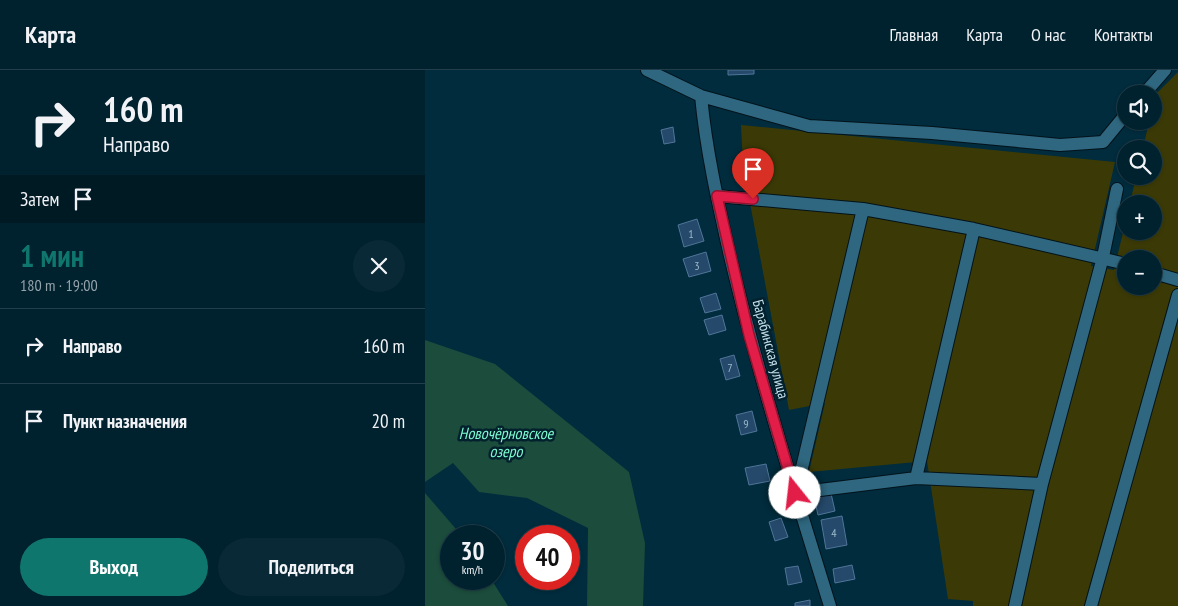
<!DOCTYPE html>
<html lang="ru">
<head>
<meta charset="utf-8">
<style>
	body { margin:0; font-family:"PT Sans Narrow",sans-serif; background:#0a2936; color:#f1f3f6; height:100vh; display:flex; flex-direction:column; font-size:19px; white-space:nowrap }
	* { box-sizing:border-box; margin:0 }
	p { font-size:16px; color:#95a3aa }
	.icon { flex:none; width:28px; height:28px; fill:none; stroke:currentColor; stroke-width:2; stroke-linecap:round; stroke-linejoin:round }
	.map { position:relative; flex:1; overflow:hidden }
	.drawer { display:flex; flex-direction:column; background:#00212e; width:425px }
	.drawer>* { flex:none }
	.banner { background:#00212e; color:#f1f3f6; overflow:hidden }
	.tools { position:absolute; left:692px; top:15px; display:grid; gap:10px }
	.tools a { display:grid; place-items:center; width:45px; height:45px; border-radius:50%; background:#00212e; box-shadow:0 1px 4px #0004,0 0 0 1px #223e4a; font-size:25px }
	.speed { position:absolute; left:15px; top:455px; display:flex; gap:10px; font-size:25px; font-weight:700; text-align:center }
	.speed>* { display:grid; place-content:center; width:65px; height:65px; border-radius:50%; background:#00212e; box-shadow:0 1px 4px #0004,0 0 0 1px #223e4a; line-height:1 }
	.speed small { font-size:12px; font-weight:400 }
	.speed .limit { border:8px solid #d22; background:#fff; color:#111 }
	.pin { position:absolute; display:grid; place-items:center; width:42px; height:42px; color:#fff; margin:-51px -21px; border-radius:50% 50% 50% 0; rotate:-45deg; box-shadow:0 0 5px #0007 }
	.pin .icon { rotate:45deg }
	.me { position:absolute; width:55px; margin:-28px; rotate:344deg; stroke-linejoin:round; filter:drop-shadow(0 0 4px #0008) }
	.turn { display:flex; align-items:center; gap:18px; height:105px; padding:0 20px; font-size:22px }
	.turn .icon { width:65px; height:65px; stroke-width:2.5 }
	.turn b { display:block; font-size:35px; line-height:42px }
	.then { display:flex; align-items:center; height:48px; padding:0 20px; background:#0003; gap:10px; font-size:19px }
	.round { display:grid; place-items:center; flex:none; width:52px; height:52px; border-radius:26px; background:#0a2936 }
	.overview { display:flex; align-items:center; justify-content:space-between; height:85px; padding:0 20px }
	h1 { font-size:30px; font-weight:800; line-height:38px; color:#0f766e }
	.action { display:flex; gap:10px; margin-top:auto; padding:10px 20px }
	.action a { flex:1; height:58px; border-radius:30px; background:#0f766e; color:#fff; font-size:20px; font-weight:800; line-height:58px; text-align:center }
	.action a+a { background:#0a2936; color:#f1f3f6 }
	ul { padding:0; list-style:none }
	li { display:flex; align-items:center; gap:15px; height:75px; padding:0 20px; border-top:1px solid #223e4a }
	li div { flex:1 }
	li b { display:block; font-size:19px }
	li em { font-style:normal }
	header { display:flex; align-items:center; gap:30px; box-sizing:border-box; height:70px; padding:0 25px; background:#00212e; border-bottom:1px solid #223e4a }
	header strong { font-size:24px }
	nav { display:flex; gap:28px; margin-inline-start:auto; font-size:18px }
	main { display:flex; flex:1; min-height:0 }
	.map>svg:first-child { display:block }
</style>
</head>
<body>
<header>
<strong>Карта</strong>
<nav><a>Главная</a><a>Карта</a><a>О нас</a><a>Контакты</a></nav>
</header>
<main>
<section class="drawer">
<div class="banner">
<div class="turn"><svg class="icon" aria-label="right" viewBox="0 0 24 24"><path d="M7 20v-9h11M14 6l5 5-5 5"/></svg><div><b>160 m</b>Направо</div></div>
<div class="then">Затем<svg class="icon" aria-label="arrive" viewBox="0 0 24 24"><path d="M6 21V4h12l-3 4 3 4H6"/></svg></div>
</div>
<div class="overview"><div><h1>1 мин</h1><p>180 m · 19:00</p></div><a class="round"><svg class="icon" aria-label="close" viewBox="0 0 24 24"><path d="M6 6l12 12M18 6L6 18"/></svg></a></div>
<ul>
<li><svg class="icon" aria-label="right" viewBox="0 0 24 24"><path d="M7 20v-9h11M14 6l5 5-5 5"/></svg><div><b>Направо</b></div><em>160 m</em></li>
<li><svg class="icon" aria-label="arrive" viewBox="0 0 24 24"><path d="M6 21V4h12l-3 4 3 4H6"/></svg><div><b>Пункт назначения</b></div><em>20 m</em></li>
</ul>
<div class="action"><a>Выход</a><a>Поделиться</a></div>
</section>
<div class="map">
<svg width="753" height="536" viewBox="0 0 753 536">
	<rect width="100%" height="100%" fill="#002c3d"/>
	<path fill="#3b3a06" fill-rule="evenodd" d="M753 2V536H548V531L523 529 502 391 384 402 400 333 364 340 318 96 316 55 690 92 666 196 689 200 701 150V161H729V134H705L711 106H729V79H718L724 51H729L730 25ZM701 189H729V216H701Z"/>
	<path fill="#1b4c3c" d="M0 270 70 294 204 402 220 473 218 536H162L163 458 102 428 54 422 28 393 0 412Z
		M0 423 37 466H26V509H66L83 536H0Z"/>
	<path fill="#25496a" stroke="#507599" d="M303 0H329V4L303 5Z
		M248 57 250 72 239 74 236 60Z
		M272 149 279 171 259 177 253 155Z
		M281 182 286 201 264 207 258 189Z
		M291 223 296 239 280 243 275 228Z
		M297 245 301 260 284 265 279 250Z
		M309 285 315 306 301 310 295 289Z
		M327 341 332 361 316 365 311 345Z
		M341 394 345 411 324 415 320 398Z
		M405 419 410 441 393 445 388 423Z
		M417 446 422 475 401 479 396 450Z
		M356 448 363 467 350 471 344 452Z
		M427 495 430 509 410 513 408 499Z
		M373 496 377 512 363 515 360 498Z
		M385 530V536H370V533Z"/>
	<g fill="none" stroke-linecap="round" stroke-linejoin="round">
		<g stroke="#03121a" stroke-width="14">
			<path id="minor" d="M292 126 438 139 549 159 701 194
				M438 139 371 423 491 408 617 414
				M729 203 753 210
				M491 408 549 159
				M590 536 617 414 678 187 692 119
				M666 536 753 225"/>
		</g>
		<g stroke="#03121a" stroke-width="14">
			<path id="tertiary" d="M222 0 276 26 384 56 507 63 635 75 678 72 701 44
				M719 24 740 0
				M276 26C281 80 293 133 305 186 333 304 369 420 405 536"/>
		</g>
		<use href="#minor" stroke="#2e677f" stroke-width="12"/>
		<use href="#tertiary" stroke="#2e677f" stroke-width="12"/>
	</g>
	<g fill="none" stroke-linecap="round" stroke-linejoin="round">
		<g stroke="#92132f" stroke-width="12">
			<path id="route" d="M328 129 292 126 324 265 370 423"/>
		</g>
		<use href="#route" stroke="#e11d48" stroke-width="9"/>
	</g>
	<g text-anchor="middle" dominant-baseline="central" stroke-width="5" stroke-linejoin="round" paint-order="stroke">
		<g font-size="12" fill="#9cbacc">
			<text x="266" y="163">1</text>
			<text x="272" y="195">3</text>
			<text x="305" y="297">7</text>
			<text x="321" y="353">9</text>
			<text x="409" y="462">4</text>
		</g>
		<g font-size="15" fill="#c3dfec" stroke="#03212d">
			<text transform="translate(346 279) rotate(75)">Барабинская улица</text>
		</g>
		<g font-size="16" font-style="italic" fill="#7dfcd1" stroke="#03212d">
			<text x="81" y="363">Новочёрновское<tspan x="81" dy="18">озеро</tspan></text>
		</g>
	</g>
</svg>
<div class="tools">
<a><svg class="icon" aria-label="sound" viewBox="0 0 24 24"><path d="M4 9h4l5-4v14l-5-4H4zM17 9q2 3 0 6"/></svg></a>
<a><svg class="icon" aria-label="search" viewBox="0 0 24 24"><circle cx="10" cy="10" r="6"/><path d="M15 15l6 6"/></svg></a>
<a>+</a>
<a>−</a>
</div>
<div class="speed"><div>30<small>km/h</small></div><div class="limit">40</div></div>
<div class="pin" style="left:328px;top:129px;background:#d93025"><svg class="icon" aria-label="arrive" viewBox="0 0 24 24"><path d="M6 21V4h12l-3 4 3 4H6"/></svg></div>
<svg class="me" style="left:370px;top:423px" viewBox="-20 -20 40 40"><circle r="19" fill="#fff"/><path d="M0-13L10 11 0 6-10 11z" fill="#e11d48"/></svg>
</div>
</main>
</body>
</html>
